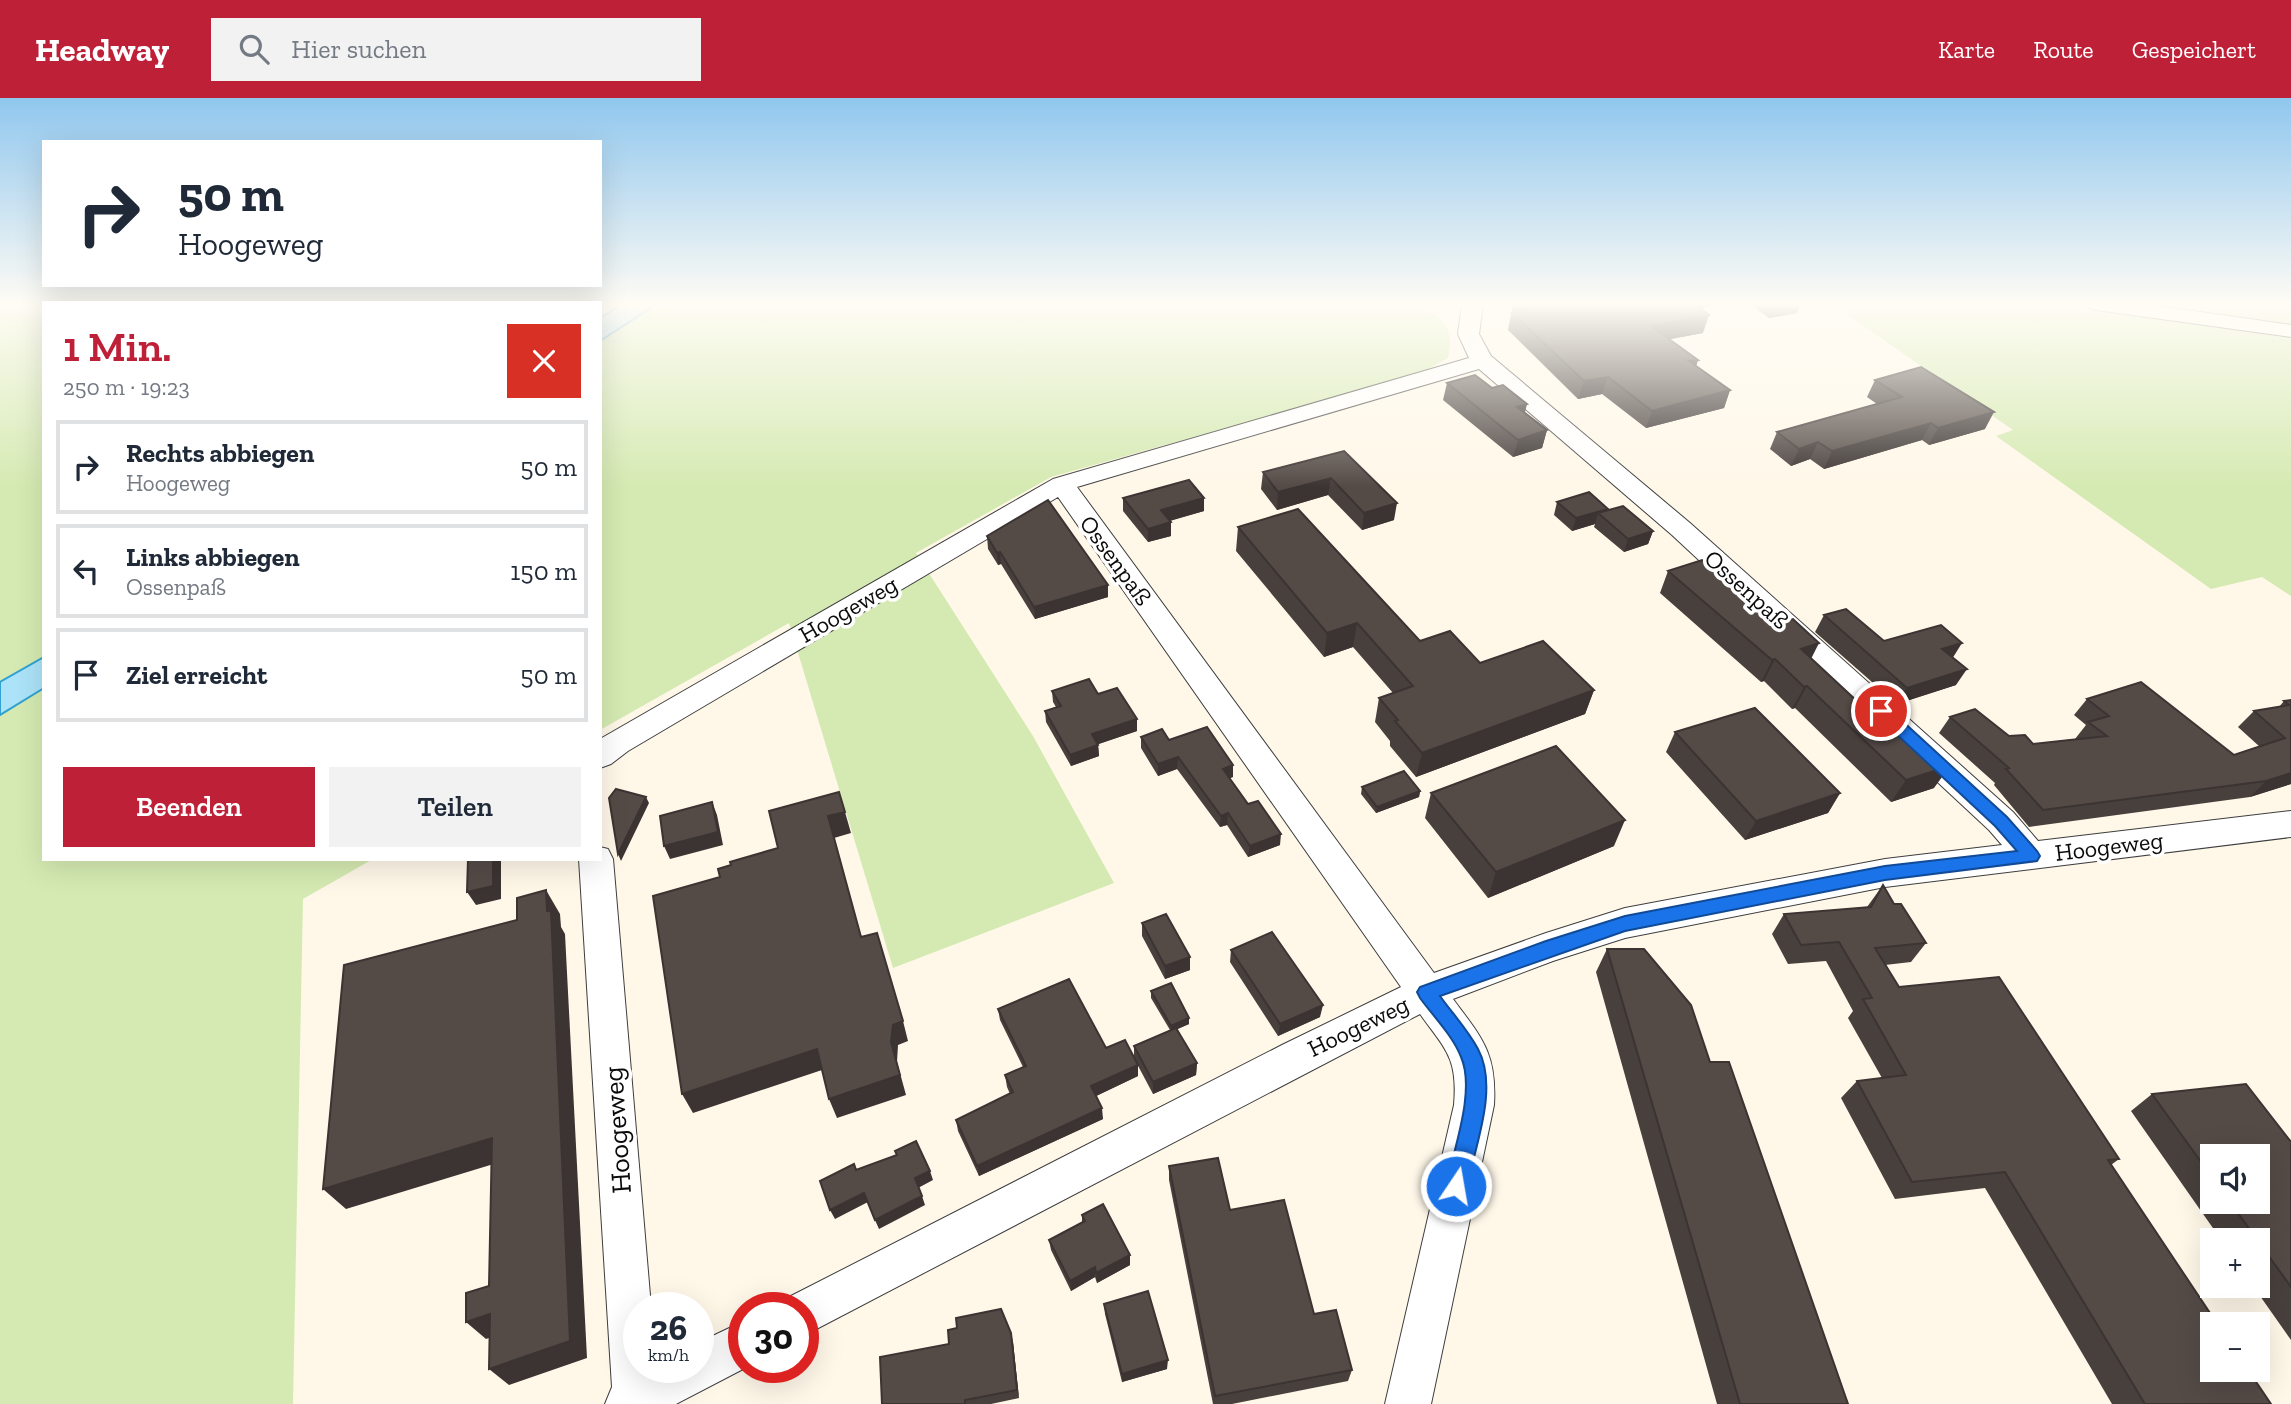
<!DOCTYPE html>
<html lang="de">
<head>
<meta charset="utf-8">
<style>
	body { margin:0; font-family:"Zilla Slab",serif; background:#f2f2f3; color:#1f2937; height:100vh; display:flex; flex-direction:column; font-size:26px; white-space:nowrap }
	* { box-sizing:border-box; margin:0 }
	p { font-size:23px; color:#747a83 }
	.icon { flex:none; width:38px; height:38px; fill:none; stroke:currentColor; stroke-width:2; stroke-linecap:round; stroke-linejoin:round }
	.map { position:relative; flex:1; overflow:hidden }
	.panel { position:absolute; left:42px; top:203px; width:560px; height:560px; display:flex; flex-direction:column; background:#fff; border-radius:0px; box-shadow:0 7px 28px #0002 }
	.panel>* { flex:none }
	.top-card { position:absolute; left:42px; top:42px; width:560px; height:147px; border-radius:0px; box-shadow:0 7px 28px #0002; background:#fff; color:#1f2937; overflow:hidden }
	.buttons { position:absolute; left:2200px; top:1046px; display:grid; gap:14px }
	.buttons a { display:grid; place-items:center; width:70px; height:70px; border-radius:0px; background:#fff; box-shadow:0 7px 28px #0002; font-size:35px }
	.speed { position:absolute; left:623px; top:1194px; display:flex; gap:14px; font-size:35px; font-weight:700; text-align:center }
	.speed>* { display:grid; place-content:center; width:91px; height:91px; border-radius:50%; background:#fff; box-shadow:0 7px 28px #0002; line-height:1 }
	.speed small { font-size:18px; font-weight:400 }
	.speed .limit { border:10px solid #d22; background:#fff; color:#111 }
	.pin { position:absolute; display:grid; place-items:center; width:60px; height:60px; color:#fff; margin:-30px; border:4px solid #fff; border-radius:50%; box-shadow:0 2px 7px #0007 }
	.me { position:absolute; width:77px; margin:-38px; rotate:12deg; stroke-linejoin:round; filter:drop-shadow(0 0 5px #0008) }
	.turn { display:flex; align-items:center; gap:24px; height:147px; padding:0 21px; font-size:32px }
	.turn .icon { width:91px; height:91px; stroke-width:2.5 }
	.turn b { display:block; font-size:49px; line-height:60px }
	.round { display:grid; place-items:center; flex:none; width:74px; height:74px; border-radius:0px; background:#f2f2f3 }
	.headline { display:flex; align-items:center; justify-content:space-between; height:119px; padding:0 21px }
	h1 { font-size:42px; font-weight:600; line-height:52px; color:#be2038 }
	.primary-button { display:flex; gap:14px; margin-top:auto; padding:14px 21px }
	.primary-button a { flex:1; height:80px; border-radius:0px; background:#be2038; color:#fff; font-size:28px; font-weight:600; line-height:80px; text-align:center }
	.primary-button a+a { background:#f2f2f3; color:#1f2937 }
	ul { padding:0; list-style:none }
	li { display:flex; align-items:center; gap:21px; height:94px; margin:0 14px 10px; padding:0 7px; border:4px solid #e0e1e3; border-radius:0px }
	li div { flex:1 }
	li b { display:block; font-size:26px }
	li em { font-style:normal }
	header { display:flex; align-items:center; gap:42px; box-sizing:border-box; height:98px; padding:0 35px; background:#be2038; color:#fff }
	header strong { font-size:33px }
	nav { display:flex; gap:38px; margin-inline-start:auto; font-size:24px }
	.search { width:490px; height:63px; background:#f2f2f3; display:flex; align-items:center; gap:18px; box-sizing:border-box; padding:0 24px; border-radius:0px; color:#747a83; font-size:26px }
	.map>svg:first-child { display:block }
</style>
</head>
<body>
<header>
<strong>Headway</strong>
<div class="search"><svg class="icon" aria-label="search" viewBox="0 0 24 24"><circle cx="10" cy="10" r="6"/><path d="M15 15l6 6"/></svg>Hier suchen</div>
<nav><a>Karte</a><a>Route</a><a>Gespeichert</a></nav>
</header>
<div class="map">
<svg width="2291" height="1306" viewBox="0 0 2291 1306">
	<rect width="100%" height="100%" fill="#fff8e9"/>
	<path fill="#d5eab2" d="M0 206H44V559L0 584Z
		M657 206H1422C1446 227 1454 228 1448 260L1400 287 1293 311 1051 379 916 455 1033 638 1114 785 893 870 789 525 600 632V243Z
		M1832 206H2082L2291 235V498L2262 479 2211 491 1996 338 2013 332Z
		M2112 206H2291V231Z
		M44 590V761H373L303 801 293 1306H0V617Z"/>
	<path fill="#ace3f8" stroke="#31a2d1" stroke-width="2" d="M622 206H657L600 243V220Z
		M44 559V590L0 617V584Z"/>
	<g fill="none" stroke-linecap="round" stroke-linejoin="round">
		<g stroke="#3e3e3e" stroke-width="2">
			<path id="minor" d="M1462 206H1483L1479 236 1491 258 1690 425 2013 714 2038 743 2291 713V739L1885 789 1625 840 1553 863 1453 901C1482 940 1497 955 1494 1007L1431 1306H1385L1454 1007C1458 960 1446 952 1420 916L803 1238V1209H783L787 1200 1282 947 1401 889 1058 399 628 653 611 666 600 670V641L1053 381 1469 260 1458 236ZM1479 271 1672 437 1989 732 2002 747 1885 761 1625 810 1546 835 1434 875 1077 389Z
				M2086 206H2144L2291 227V239L2096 212 2089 210Z
				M600 749 608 751 613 761 651 1209H639V1269H698V1245L744 1223V1269H747L676 1306H605L612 1289 579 761H600Z"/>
		</g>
		<use href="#minor" fill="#fff" fill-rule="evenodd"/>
	</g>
	<path fill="#48403d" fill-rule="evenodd" d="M1513 206H1723L1700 210 1703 235 1669 241 1698 262 1696 268 1730 292 1724 310 1646 330 1602 296 1578 301 1508 232Z
		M1750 206H1801L1797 215 1769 220Z
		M1875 282 1985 331 1929 347 1922 342 1824 371 1810 361 1791 368 1770 351 1777 334 1877 306 1867 299Z
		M1447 285 1525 315 1547 332 1542 350 1513 359 1443 302Z
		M1344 353 1394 422 1362 432 1328 397 1277 412 1261 391 1263 374Z
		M1123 400H1204V413L1170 423 1171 438 1148 444 1123 413Z
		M1557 404 1607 413 1653 433 1648 446 1624 454 1594 429 1595 426 1572 433 1554 417Z
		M1238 429 1420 543 1480 565 1594 592 1585 616 1416 679 1390 648V643L1375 624 1379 600 1393 595 1353 549 1324 559 1236 453Z
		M987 438 1108 487V499L1035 521 1001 466 998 467 988 451Z
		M1668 473 1811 560 1934 690 1891 704 1795 610 1792 611 1764 583 1761 584 1660 495Z
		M1824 517 1884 543 1953 559 1956 587 1897 606 1815 534Z
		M1052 593 1098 596 1137 621V633L1098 646 1099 658 1071 668 1046 624 1045 613 1056 609 1053 604Z
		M2087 601 2234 657 2260 649 2238 629 2254 613 2279 609 2284 603 2291 602V686L2250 699 2029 729 1994 687 1995 685 1939 635 1950 619 2033 646 2075 641 2086 627 2074 617Z
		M1675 634 1840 695 1828 715 1745 742 1666 654Z
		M1141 639 1169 642 1233 667V679L1229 680 1248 706 1280 747 1248 759 1227 727 1220 729 1177 671 1158 678 1141 650Z
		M1362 689 1420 693 1419 699 1376 715 1361 696Z
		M1431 695 1614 748 1488 800 1425 720Z
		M1883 787 1894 806 1926 845 1911 864 1885 867 1899 889 2119 1061 2111 1067 2271 1306H2112L1985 1090 1895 1101 1841 1000 1857 983 1882 980 1848 920 1853 913 1826 863 1788 866 1772 836 1784 816 1867 809Z
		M1142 825 1190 872 1165 881 1142 838Z
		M1607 851 1710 964 1848 1306H1717L1596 874Z
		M1231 852 1320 919 1278 938 1230 864Z
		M1151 893 1189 920V926L1177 931 1197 965 1196 977 1153 996 1136 964 1138 967V978L1096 998 1103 1021 979 1078 958 1033 956 1022 1010 996 1007 989 1005 977 1023 969 1000 922 998 911 1134 960V948L1170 932 1151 900Z
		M2152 996 2291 1044V1242L2253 1188H2258V1143H2222L2131 1013ZM2212 1059 2258 1104H2212Z
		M1169 1068 1230 1112 1314 1216 1352 1272 1348 1283 1232 1306H1213L1169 1082Z
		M1082 1117 1130 1167 1097 1185 1095 1179 1071 1193 1051 1152 1049 1142 1082 1124Z
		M1104 1206 1167 1271 1122 1284 1105 1216Z
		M1013 1244 1019 1300 991 1306H882Z"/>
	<path fill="#3b3432" d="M1680 206H1723L1678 214Z
		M1775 206H1801L1797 215 1769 220Z
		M1709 217 1703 235 1645 246 1651 228Z
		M1698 262 1692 279 1689 263Z
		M1608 279 1602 296 1578 301 1584 283Z
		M1730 292 1724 310 1646 330 1652 313Z
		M1527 306 1523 323 1517 309Z
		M1994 314 1985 331 1929 347 1938 330Z
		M1931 325 1922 342 1824 371 1832 353Z
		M1547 332 1542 350 1513 359 1518 342Z
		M1818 344 1810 361 1791 368 1799 351Z
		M1331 380 1328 397 1277 412 1278 394Z
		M1204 400V413L1161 425V412Z
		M1397 405 1394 422 1362 432 1364 415Z
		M1608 411 1605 421 1598 415 1595 426 1572 433 1576 420Z
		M1171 424V438L1148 444V431Z
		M1653 433 1648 446 1624 454 1628 441Z
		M1000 454 1001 466 998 467 997 455Z
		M1108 487V499L1035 521 1034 509Z
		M1357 525 1353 549 1324 559 1327 535Z
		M1819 545 1808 567 1801 551Z
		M1962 545 1952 561 1942 551Z
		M1775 561 1764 583 1761 584 1772 562Z
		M1967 571 1956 587 1897 606 1907 590Z
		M1807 588 1795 610 1792 611 1804 589Z
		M1594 592 1585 616 1416 679 1422 655Z
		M1137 621V633L1093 648 1092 636Z
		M1098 647 1099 658 1071 668 1070 657Z
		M1178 659 1177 671 1158 678V666Z
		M1233 667V679L1222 683 1223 671Z
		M1950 668 1934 690 1891 704 1906 682Z
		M2291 675V686L2250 699 2266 683Z
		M1420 693 1419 699 1376 715 1377 709Z
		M1840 695 1828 715 1745 742 1756 723Z
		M646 699 649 705 621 763 618 756Z
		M712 704 717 717 723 747 670 761 664 748Z
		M845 714 851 735 834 740 828 718Z
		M1228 715 1227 727 1220 729 1221 718Z
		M1625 722 1614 748 1488 800 1496 774Z
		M1281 736 1280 747 1248 759 1250 748Z
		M493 761H501V801L476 807 467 794Z
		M546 792 560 816 561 829 565 836 587 1260 509 1287 489 1271 547 813Z
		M1190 859V872L1165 881V868Z
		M1323 907 1320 919 1278 938 1280 926Z
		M1189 920V926L1171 934V928Z
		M903 923 908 943 898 947 897 964 906 997 837 1020 829 1001 891 944 893 927Z
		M817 951 825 971 693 1015 682 996Z
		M1197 965 1196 977 1153 996V984Z
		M1138 967V978L1092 1000 1091 988Z
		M1102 1010 1103 1021 979 1078 977 1068Z
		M492 1040 510 1061 346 1111 323 1091Z
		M930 1073 933 1082 918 1090 915 1080Z
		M864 1095 868 1104 835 1121 830 1112Z
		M922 1098 925 1107 879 1131 875 1122Z
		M1130 1157V1167L1097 1185 1096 1175Z
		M1095 1169V1179L1071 1193 1070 1183Z
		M490 1216 509 1233 486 1241 466 1224Z
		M1011 1235 1013 1244 1019 1300 1017 1292Z
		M1168 1262 1167 1271 1122 1284V1276Z"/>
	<path fill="#544b47" stroke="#3b3432" stroke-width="2" d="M1517 206H1695L1709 217 1651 228 1698 262 1689 263 1730 292 1652 313 1608 279 1584 283 1512 215 1524 213Z
		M1921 269 1994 314 1938 330 1931 325 1832 353 1818 344 1799 351 1777 334 1902 299 1875 282Z
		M1475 277 1492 290 1503 287 1527 306 1517 309 1547 332 1518 342 1447 285Z
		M1344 353 1397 405 1364 415 1331 380 1278 394 1263 374Z
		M1189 382 1204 400 1161 412 1171 424 1148 431 1123 400Z
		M1589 394 1608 411 1576 420 1557 404Z
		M1048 402 1108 487 1034 509 1000 454 997 455 987 438Z
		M1623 408 1653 433 1628 441 1598 415Z
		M1298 411 1420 543 1450 533 1480 565 1543 543 1594 592 1422 655 1395 623 1398 622 1379 600 1413 588 1357 525 1327 535 1238 429Z
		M1702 462 1779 525 1793 521 1819 545 1801 551 1858 604 1874 599 1950 668 1906 682 1807 588 1804 589 1775 561 1772 562 1668 473Z
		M1846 511 1884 543 1941 527 1962 545 1942 551 1967 571 1907 590 1824 517Z
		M1089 581 1098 596 1117 590 1137 621 1092 636 1098 647 1070 657 1045 613 1061 608 1052 593Z
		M2141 584 2234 657 2285 640 2254 613 2289 607 2284 603 2291 602V675L2266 683 2043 712 2006 671 2009 670 1950 619 1975 611 2009 638 2025 637 2033 646 2107 638 2088 624 2109 618 2087 601Z
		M1755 610 1840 695 1756 723 1675 634Z
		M1207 629 1233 667 1223 671 1248 706 1258 703 1281 736 1250 748 1228 715 1221 718 1178 659 1158 666 1141 639 1162 631 1169 642Z
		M1556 648 1625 722 1496 774 1431 695Z
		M1404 673 1420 693 1377 709 1362 689Z
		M616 691 646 699 618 756 609 700Z
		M839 694 845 714 828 718 861 839 877 835 903 923 893 927 891 944 900 977 829 1001 817 951 682 996 653 798 720 779 718 771 731 767 730 764 778 750 769 713Z
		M712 704 718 734 664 748 660 718Z
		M468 761H493V788L467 794Z
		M1883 787 1894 806H1901L1926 845 1875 850 1899 889 1999 879 2119 1061 2108 1062 2218 1227H2212V1272H2248L2271 1306H2145L2005 1074 1912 1084 1857 983 1906 977 1863 901 1872 900 1839 844 1801 847 1784 816 1871 809Z
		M546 792 547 813H551L570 1243 489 1271 490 1216 466 1224V1195L489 1188 492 1040 323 1091 344 867 517 822V800Z
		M1166 816 1190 859 1165 868 1142 825Z
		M1272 834 1323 907 1280 926 1231 852Z
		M1607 851H1644L1691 907 1710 964H1729L1848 1306H1740Z
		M1069 881 1106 950 1125 942 1138 967 1091 988 1102 1010 977 1068 956 1022 1013 994 1005 977 1026 968 998 911Z
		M1171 885 1189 920 1171 928 1151 893Z
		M1176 930 1197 965 1153 984 1134 948Z
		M2246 986 2291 1044V1189L2230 1104H2258V1059H2212V1079L2152 996Z
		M916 1043 930 1073 915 1080 922 1098 875 1122 864 1095 830 1112 820 1083 854 1066 856 1072 897 1057 895 1053Z
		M1218 1060 1230 1112 1284 1102 1314 1216 1336 1212 1352 1272 1215 1298 1169 1068Z
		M1103 1106 1130 1157 1096 1175 1095 1169 1070 1183 1049 1142 1085 1123 1082 1117Z
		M1148 1193 1168 1262 1122 1276 1104 1206Z
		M1001 1211 1011 1235 1017 1292 965 1302V1306H882L880 1259 949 1246 948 1232 957 1230 956 1220Z"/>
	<linearGradient id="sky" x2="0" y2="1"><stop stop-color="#90c7ee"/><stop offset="0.53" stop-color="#fffcf5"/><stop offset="1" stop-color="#fffcf5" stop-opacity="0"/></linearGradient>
	<rect width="2291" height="389" fill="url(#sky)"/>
	<path fill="#1a73e8" stroke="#114b97" stroke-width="2" d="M1881 608 1887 609 2007 719 2037 753 2040 758 2037 763 1885 782 1625 833 1440 898C1452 915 1468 932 1478 951 1499 990 1475 1048 1467 1088L1464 1096 1456 1099 1449 1096 1446 1088C1453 1053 1476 993 1461 959 1453 938 1433 918 1420 900L1417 894 1420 889 1546 843 1625 818 1885 768 2017 753 1995 728 1876 617 1873 613 1876 609Z"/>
	<g text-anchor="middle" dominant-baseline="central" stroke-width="7" stroke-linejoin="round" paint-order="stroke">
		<g font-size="24" fill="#0b0b0b" stroke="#fff">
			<text transform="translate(1116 462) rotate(54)">Ossenpaß</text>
			<text transform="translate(1747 491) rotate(42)">Ossenpaß</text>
			<text transform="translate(848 511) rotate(-30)">Hoogeweg</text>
			<text transform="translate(2109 748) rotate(-7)">Hoogeweg</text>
			<text transform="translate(1358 928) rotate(-26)">Hoogeweg</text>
		</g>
		<g font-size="28" fill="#0b0b0b" stroke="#fff">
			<text transform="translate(617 1032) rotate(-94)">Hoogeweg</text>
		</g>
	</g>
</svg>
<div class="buttons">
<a><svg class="icon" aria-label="sound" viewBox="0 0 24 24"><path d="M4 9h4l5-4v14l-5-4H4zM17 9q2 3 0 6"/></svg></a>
<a>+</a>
<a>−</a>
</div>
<div class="speed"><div>26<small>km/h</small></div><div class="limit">30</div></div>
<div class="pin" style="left:1881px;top:613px;background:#d93025"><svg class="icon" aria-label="arrive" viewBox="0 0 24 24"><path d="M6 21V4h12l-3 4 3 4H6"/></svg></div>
<svg class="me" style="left:1456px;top:1088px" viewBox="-20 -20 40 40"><circle r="17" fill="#1a73e8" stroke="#fff" stroke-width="3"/><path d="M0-11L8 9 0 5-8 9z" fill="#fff"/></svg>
<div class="top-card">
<div class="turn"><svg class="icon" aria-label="right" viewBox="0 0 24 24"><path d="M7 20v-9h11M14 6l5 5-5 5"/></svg><div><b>50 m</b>Hoogeweg</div></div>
</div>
<section class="panel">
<div class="headline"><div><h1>1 Min.</h1><p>250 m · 19:23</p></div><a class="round" style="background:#d93025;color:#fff"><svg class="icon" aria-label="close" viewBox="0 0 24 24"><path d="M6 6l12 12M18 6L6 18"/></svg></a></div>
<ul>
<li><svg class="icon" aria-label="right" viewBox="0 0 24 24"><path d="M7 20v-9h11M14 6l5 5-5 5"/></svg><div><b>Rechts abbiegen</b><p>Hoogeweg</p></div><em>50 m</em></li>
<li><svg class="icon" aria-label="left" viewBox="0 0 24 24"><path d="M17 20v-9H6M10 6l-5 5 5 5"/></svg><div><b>Links abbiegen</b><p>Ossenpaß</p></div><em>150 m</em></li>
<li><svg class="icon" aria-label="arrive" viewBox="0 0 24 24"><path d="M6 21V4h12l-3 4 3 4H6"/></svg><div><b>Ziel erreicht</b></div><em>50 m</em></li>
</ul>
<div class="primary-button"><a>Beenden</a><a>Teilen</a></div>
</section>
</div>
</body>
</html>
